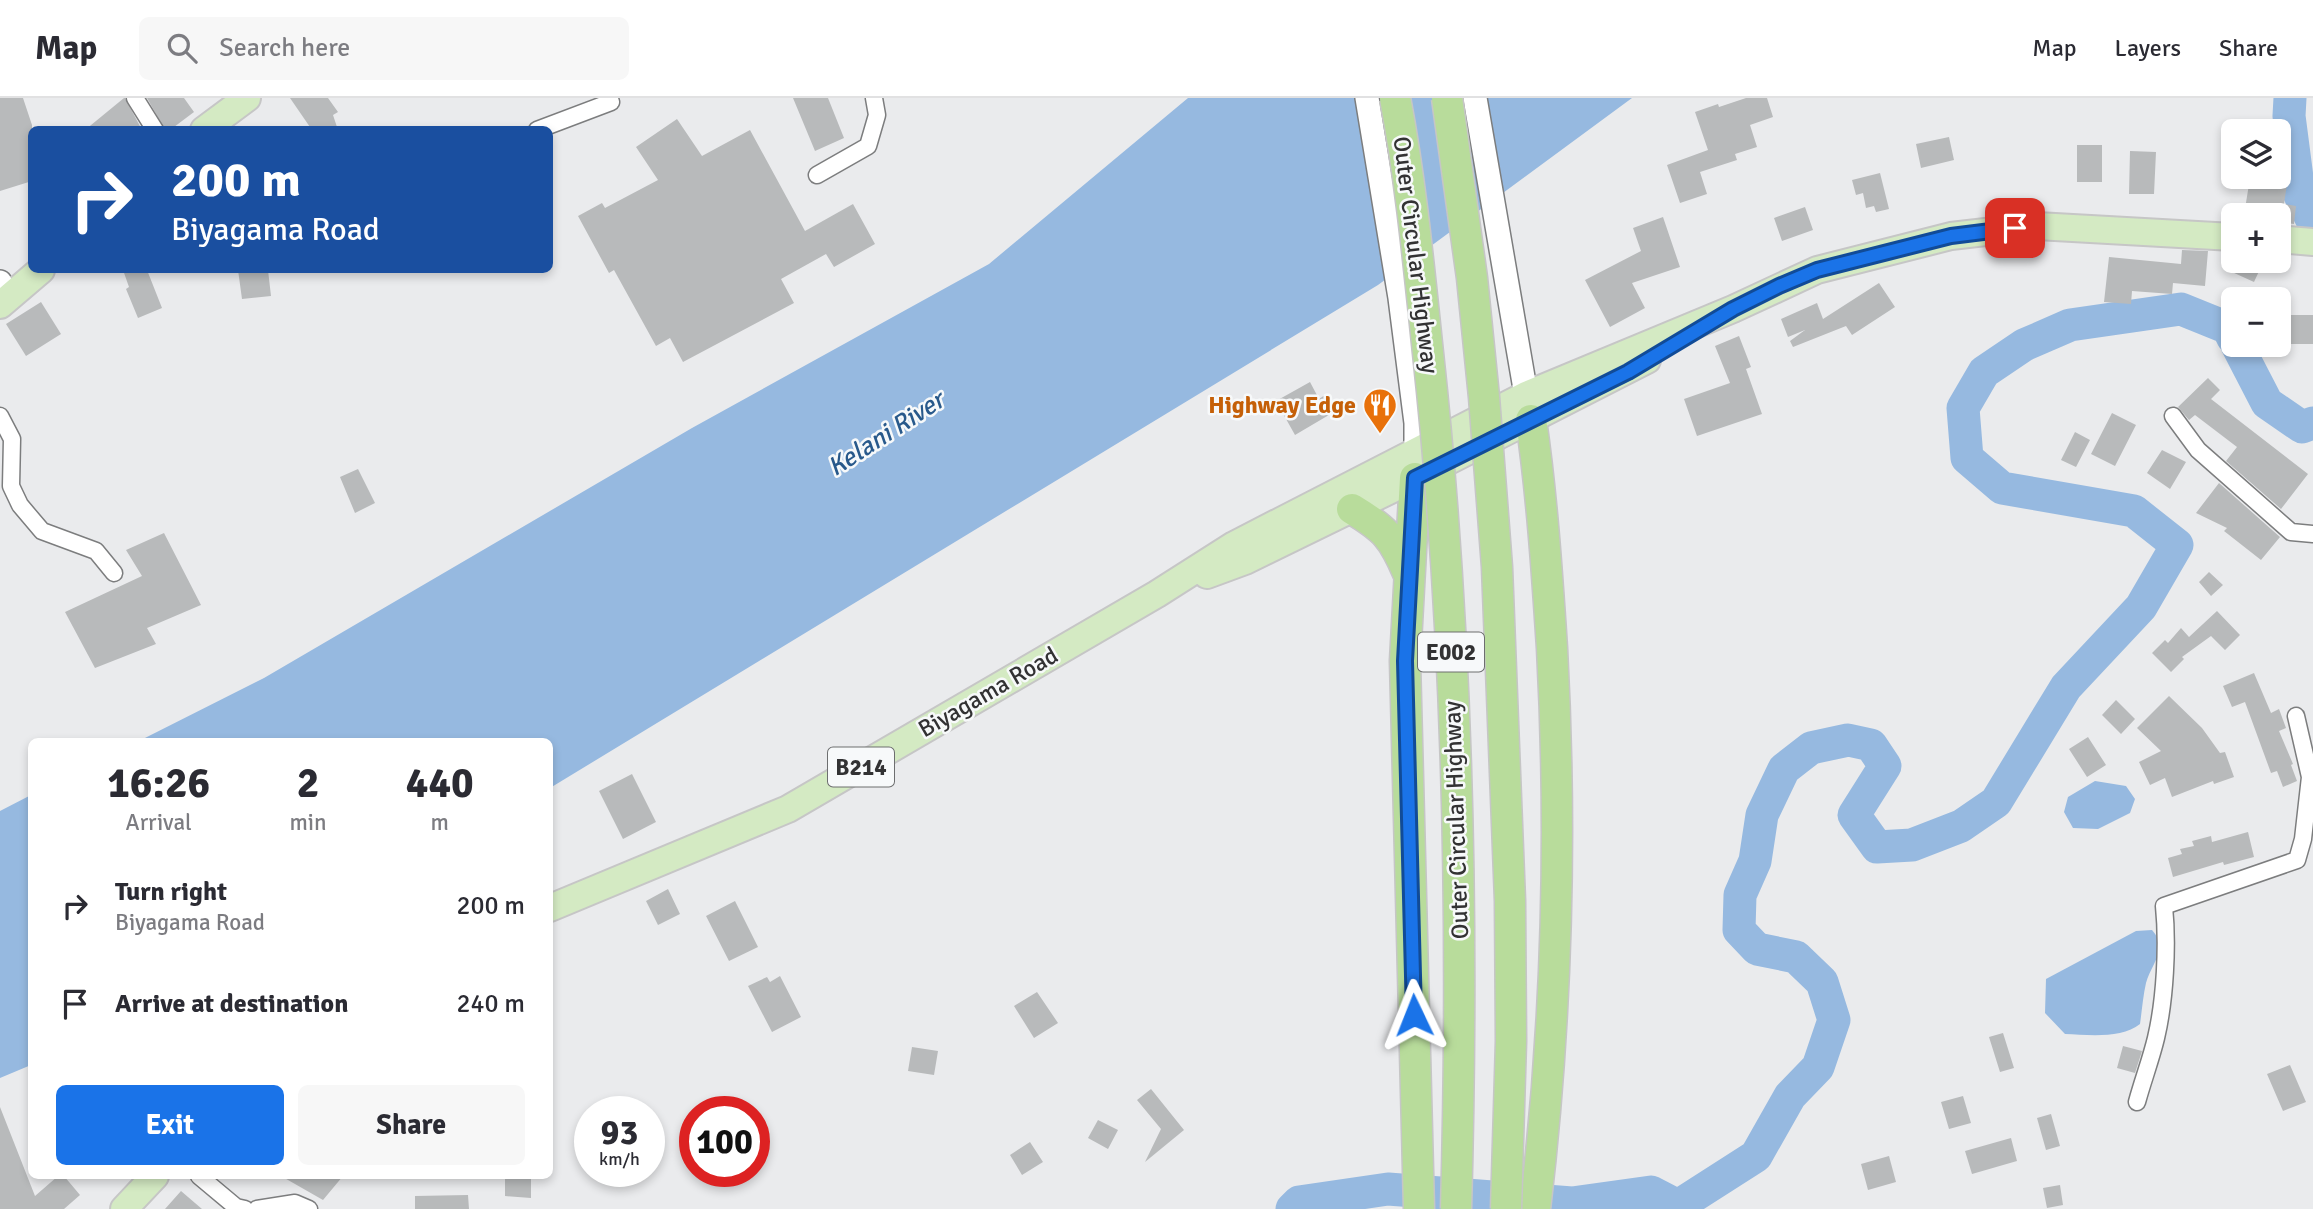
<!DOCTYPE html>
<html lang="en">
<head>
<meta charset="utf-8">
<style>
	body { margin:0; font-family:Signika,sans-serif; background:#f7f7f7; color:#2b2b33; height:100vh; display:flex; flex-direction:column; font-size:26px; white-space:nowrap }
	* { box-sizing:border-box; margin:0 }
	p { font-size:23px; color:#7c7c81 }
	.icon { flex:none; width:38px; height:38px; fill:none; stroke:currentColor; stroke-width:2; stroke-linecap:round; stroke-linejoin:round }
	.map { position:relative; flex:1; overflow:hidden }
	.side { position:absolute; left:28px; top:640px; width:525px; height:441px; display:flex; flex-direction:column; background:#fff; border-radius:10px; box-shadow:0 4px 10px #0003 }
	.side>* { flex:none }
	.hud { position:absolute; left:28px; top:28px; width:525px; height:147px; border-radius:10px; box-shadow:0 4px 10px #0003; background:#1a4fa0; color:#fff; overflow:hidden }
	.buttons { position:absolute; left:2221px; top:21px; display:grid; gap:14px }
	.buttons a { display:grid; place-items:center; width:70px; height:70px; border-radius:10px; background:#fff; box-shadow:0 4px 10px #0003; font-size:35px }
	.speed { position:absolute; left:574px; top:998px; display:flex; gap:14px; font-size:35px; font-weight:700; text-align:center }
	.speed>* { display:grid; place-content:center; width:91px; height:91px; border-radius:50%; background:#fff; box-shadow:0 4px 10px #0003; line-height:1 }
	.speed small { font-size:18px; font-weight:400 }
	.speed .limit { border:10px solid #d22; background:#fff; color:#111 }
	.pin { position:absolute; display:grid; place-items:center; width:60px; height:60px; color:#fff; margin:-30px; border-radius:14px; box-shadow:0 4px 10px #0006 }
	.me { position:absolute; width:77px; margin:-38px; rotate:358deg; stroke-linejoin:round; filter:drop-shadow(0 0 5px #0008) }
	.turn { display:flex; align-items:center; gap:24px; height:147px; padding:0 28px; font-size:32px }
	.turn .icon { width:91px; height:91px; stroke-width:2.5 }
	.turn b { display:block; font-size:49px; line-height:60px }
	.eta { display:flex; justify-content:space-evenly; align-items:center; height:119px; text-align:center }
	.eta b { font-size:42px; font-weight:700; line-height:49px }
	.cta { display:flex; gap:14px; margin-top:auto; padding:14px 28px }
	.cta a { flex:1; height:80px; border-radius:10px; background:#1a73e8; color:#fff; font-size:28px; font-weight:700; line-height:80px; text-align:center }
	.cta a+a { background:#f7f7f7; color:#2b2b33 }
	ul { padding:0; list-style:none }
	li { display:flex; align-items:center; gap:21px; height:98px; padding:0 28px }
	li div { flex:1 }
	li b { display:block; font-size:26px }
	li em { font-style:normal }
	header { display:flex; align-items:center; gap:42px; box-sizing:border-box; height:98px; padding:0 35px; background:#fff; border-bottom:2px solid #e1e1e2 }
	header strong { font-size:33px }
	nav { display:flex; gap:38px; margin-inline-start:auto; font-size:24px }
	.search { width:490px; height:63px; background:#f7f7f7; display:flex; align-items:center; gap:18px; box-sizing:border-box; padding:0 24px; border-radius:10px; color:#7c7c81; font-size:26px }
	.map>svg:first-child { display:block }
</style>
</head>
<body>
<header>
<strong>Map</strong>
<div class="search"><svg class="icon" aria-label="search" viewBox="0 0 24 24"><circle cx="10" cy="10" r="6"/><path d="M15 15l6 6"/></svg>Search here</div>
<nav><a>Map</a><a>Layers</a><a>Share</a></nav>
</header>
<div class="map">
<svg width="2313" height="1111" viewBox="0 0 2313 1111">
	<rect width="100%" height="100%" fill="#eaebed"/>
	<path fill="#96b9e0" d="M1188 0H1632L1378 187 550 690V644H137L264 580 692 330 989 166Z
		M2095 683 2126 688 2135 701 2130 715 2098 731 2073 730 2064 714 2068 699Z
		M31 697V967L0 980V713Z
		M2152 832C2169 851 2151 866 2146 885 2143 898 2142 912 2140 926 2122 941 2088 937 2065 936L2045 915 2046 881 2136 833Z"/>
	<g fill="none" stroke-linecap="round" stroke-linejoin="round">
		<path stroke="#96b9e0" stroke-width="33" d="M2290 0 2289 18 2299 95 2313 124
			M2237 247 2267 305 2302 329 2313 325
			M1292 1111 1299 1104 1388 1091 1572 1105 1651 1094 1678 1108 1756 1058 1790 998 1818 969 1834 922 1822 884 1796 859 1757 851 1739 832 1740 797 1755 763 1762 717 1784 671 1811 650 1848 642 1871 647 1885 668 1854 717 1877 749 1912 747 1961 728 1996 704 2066 589 2141 509 2177 447 2134 413 2002 390 1967 360 1963 310 1984 274 2024 247 2070 227 2181 211 2228 230 2233 240"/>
	</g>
	<path fill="#b8babb" d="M0 0H23L32 27V83L0 93Z
		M125 0 142 32H85L124 0Z
		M147 0H184L194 14 170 32H165Z
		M290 0H328L338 14 333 17 338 32H312Z
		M793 0H828L844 40 815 53Z
		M1746 0H1767L1773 19 1750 27 1757 49 1735 56 1737 62 1700 74 1707 96 1680 105 1667 67 1708 52 1695 14 1718 6 1719 9Z
		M677 21 702 58 750 32 805 133 853 106 875 146 834 169 826 156 781 181 794 205 683 264 670 240 656 248 614 172 609 175 578 118 602 105 605 110 658 82 636 49Z
		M1949 39 1954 62 1921 70 1916 46Z
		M2077 47H2102V84H2077Z
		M2130 53 2156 54 2154 96H2129Z
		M1880 75 1889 111 1876 114 1874 108 1866 110 1863 95 1856 97 1852 82Z
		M2250 80 2287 86 2284 106 2296 108 2294 126 2278 124V117H2244Z
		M1805 109 1813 132 1782 143 1774 120Z
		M1663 119 1680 169 1632 185 1645 210 1610 229 1585 182 1641 153 1633 130Z
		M2182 152 2208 153 2205 188 2173 185 2172 196 2132 193 2131 206 2104 204 2109 159 2181 166Z
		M2237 163H2246L2261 169 2254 184 2232 174Z
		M123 172H147L162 210 138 220 126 191 129 189Z
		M238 172H268L271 198 242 201Z
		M1879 185 1895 209 1852 237 1846 228 1793 249 1790 243 1805 232 1788 239 1781 221 1817 205 1823 221Z
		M41 204 61 236 26 258 6 226Z
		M2285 217H2313V246H2285Z
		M1739 238 1751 269 1746 271 1762 316 1697 338 1684 301 1730 285 1715 248Z
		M2208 280 2220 292 2211 301 2308 376 2281 411 2226 363 2237 349 2195 317 2189 322 2178 309Z
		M1310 284 1319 301 1325 297 1334 314 1295 337 1276 303Z
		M2112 315 2136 327 2115 368 2091 356Z
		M2075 334 2090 342 2076 369 2061 362Z
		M2162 352 2186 364 2170 391 2147 375Z
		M358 371 375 405 355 415 340 379Z
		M2219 385 2280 439 2261 462 2224 433 2227 430 2196 415Z
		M164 435 201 507 147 530 156 546 95 570 65 514 142 478 126 452Z
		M2209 474 2223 487 2211 498 2199 484Z
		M2217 513 2240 537 2225 552 2211 538 2182 559 2184 561 2171 574 2152 555 2165 542 2168 545 2181 530 2189 539Z
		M2254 575 2271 615 2279 611 2286 630 2279 633 2293 666 2291 667 2297 683 2283 689 2277 673 2271 675 2245 604 2232 609 2223 588Z
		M2169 598 2202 630 2220 655 2225 654 2234 679 2214 686 2213 683 2172 699 2165 680 2150 687 2139 664 2161 653 2137 630Z
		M2116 602 2135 621 2121 636 2102 617Z
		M2088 639 2106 667 2087 679 2069 651Z
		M632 676 656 724 623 741 599 693Z
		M2248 734 2254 759 2224 767 2223 764 2173 779 2168 760 2182 756 2180 751 2194 748 2192 743 2211 738 2212 744Z
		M668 791 680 816 658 827 646 803Z
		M735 803 758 849 729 863 706 818Z
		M780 878 801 919 772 934 748 888 767 879 770 884Z
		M1037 894 1058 925 1034 940 1014 908Z
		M2003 935 2014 970 2000 974 1989 939Z
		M2123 948 2142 953 2135 975 2117 970Z
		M912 949 938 953 934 977 908 973Z
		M2290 967 2306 1004 2283 1013 2267 976Z
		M1151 991 1184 1032 1145 1064 1161 1031 1137 1002Z
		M1963 998 1971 1025 1949 1031 1941 1004Z
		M0 1009 35 1098 58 1078H64L80 1097 64 1111H0Z
		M2051 1016 2060 1048 2046 1052 2037 1020Z
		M1098 1022 1118 1032 1108 1051 1088 1040Z
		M2011 1040 2017 1063 1972 1076 1965 1053Z
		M1030 1044 1043 1064 1022 1077 1010 1057Z
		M1889 1058 1896 1084 1868 1092 1861 1066Z
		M281 1078H343L323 1102Z
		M505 1078H531V1100L505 1098Z
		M2060 1087 2063 1107 2047 1110 2043 1090Z
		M181 1093 202 1111H165Z
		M468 1097 469 1111H415V1098Z"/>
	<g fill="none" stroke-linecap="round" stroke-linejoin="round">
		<g stroke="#7c7d7e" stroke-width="19">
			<path id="street" d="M135 0 155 32
				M537 32 611 4 608 0
				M817 77 868 48 877 17 874 0
				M0 318 12 341 11 388 20 407 42 433 96 453 114 475
				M2173 318 2198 352 2291 434 2313 436
				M2296 618 2310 679 2313 680
				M2137 1004C2143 982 2151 961 2156 940 2165 902 2168 847 2164 808L2297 762 2303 741 2310 679
				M199 1078 236 1109 245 1111
				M257 1111 295 1105 309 1111"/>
		</g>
		<g stroke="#7c7d7e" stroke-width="26">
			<path id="secondary" d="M1367 0 1400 200 1416 325V368
				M1475 0 1529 314
				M0 184 7 201"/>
		</g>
		<g stroke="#c6c6c6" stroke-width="30">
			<path id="primary" d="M204 32 247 0
				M2278 141 2313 144
				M0 207 41 172
				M1207 477 1245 463 1415 380 1647 262
				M550 810 788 711 1157 496 1234 447 1526 297 1733 211 1817 172 1951 138 2037 128 2233 139
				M124 1111 155 1078"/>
		</g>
		<g stroke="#c6c6c6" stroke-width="33">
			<path id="highway" d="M1531 322C1542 398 1547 474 1552 550 1562 737 1557 925 1535 1111
				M1415 380 1405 563 1419 1111
				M1352 411C1385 431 1393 439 1408 475"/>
		</g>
		<use href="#street" stroke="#fff" stroke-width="16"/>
		<use href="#secondary" stroke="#fff" stroke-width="23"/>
		<use href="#primary" stroke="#d4eac3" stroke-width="26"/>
		<use href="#highway" stroke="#b8dc9b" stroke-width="30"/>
		<g stroke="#c6c6c6" stroke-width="33" stroke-linecap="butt">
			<path id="highway-bridge" d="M1395 0C1411 84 1419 170 1428 255 1459 540 1464 825 1456 1111
				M1447 0 1472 180 1484 299 1497 469 1510 803 1511 943 1506 1111"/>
		</g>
		<use href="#highway-bridge" stroke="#b8dc9b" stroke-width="30"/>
	</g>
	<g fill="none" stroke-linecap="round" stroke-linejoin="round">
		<g stroke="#114b97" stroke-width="18">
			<path id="route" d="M1414 917 1405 563 1415 380 1628 274 1733 211 1779 188 1817 172 1951 138 2015 130"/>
		</g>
		<use href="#route" stroke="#1a73e8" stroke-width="12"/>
	</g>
	<defs>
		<g id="restaurant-pin" transform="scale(1.75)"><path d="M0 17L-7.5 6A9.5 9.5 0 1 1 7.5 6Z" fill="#e8710a" stroke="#f7f9fa"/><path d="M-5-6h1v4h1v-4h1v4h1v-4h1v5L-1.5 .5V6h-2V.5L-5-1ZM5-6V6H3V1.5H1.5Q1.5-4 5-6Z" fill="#fff"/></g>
	</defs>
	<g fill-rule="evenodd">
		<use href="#restaurant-pin" x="1380" y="307"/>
	</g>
	<g text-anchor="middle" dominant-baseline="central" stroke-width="5" stroke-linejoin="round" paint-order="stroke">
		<g fill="#f7f9fa" stroke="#6d6e6f" stroke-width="2">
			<rect x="1418" y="534.5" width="66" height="39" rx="5"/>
			<rect x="828" y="649.5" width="66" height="39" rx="5"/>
		</g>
		<g font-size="23" font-weight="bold" fill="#323233">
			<text x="1451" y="554">E002</text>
			<text x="861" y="669">B214</text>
		</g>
		<g font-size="24" fill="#323233" stroke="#f7f9fa">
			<text transform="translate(1416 157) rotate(83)">Outer Circular Highway</text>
			<text transform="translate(988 594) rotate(-30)">Biyagama Road</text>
			<text transform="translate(1456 722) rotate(-92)">Outer Circular Highway</text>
		</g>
		<g font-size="24" font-weight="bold" fill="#c56008" stroke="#f7f9fa" text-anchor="end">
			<text x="1356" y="307">Highway Edge</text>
		</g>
		<g font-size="26" font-style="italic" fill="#28598b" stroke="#f7f9fa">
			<text transform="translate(886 336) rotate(-33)">Kelani River</text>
		</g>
	</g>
</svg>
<div class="buttons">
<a><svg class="icon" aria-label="layers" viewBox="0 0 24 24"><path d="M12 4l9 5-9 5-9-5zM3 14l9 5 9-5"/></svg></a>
<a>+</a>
<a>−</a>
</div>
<div class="speed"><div>93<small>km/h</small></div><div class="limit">100</div></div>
<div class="pin" style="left:2015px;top:130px;background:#d93025"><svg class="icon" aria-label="arrive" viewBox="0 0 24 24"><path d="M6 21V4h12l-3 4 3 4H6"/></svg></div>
<svg class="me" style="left:1414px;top:917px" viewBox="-20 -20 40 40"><path d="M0-17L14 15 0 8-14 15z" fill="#1a73e8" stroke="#fff" stroke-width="4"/></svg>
<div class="hud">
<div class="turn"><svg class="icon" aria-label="right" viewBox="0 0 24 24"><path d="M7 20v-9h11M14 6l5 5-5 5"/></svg><div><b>200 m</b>Biyagama Road</div></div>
</div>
<section class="side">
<div class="eta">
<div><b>16:26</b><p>Arrival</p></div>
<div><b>2</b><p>min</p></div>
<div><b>440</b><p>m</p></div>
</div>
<ul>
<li><svg class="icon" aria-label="right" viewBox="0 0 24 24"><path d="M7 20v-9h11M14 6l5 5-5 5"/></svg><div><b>Turn right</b><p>Biyagama Road</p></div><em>200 m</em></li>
<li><svg class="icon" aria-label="arrive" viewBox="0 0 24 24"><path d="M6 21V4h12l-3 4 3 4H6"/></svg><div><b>Arrive at destination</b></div><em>240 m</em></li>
</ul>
<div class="cta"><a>Exit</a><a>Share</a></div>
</section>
</div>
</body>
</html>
